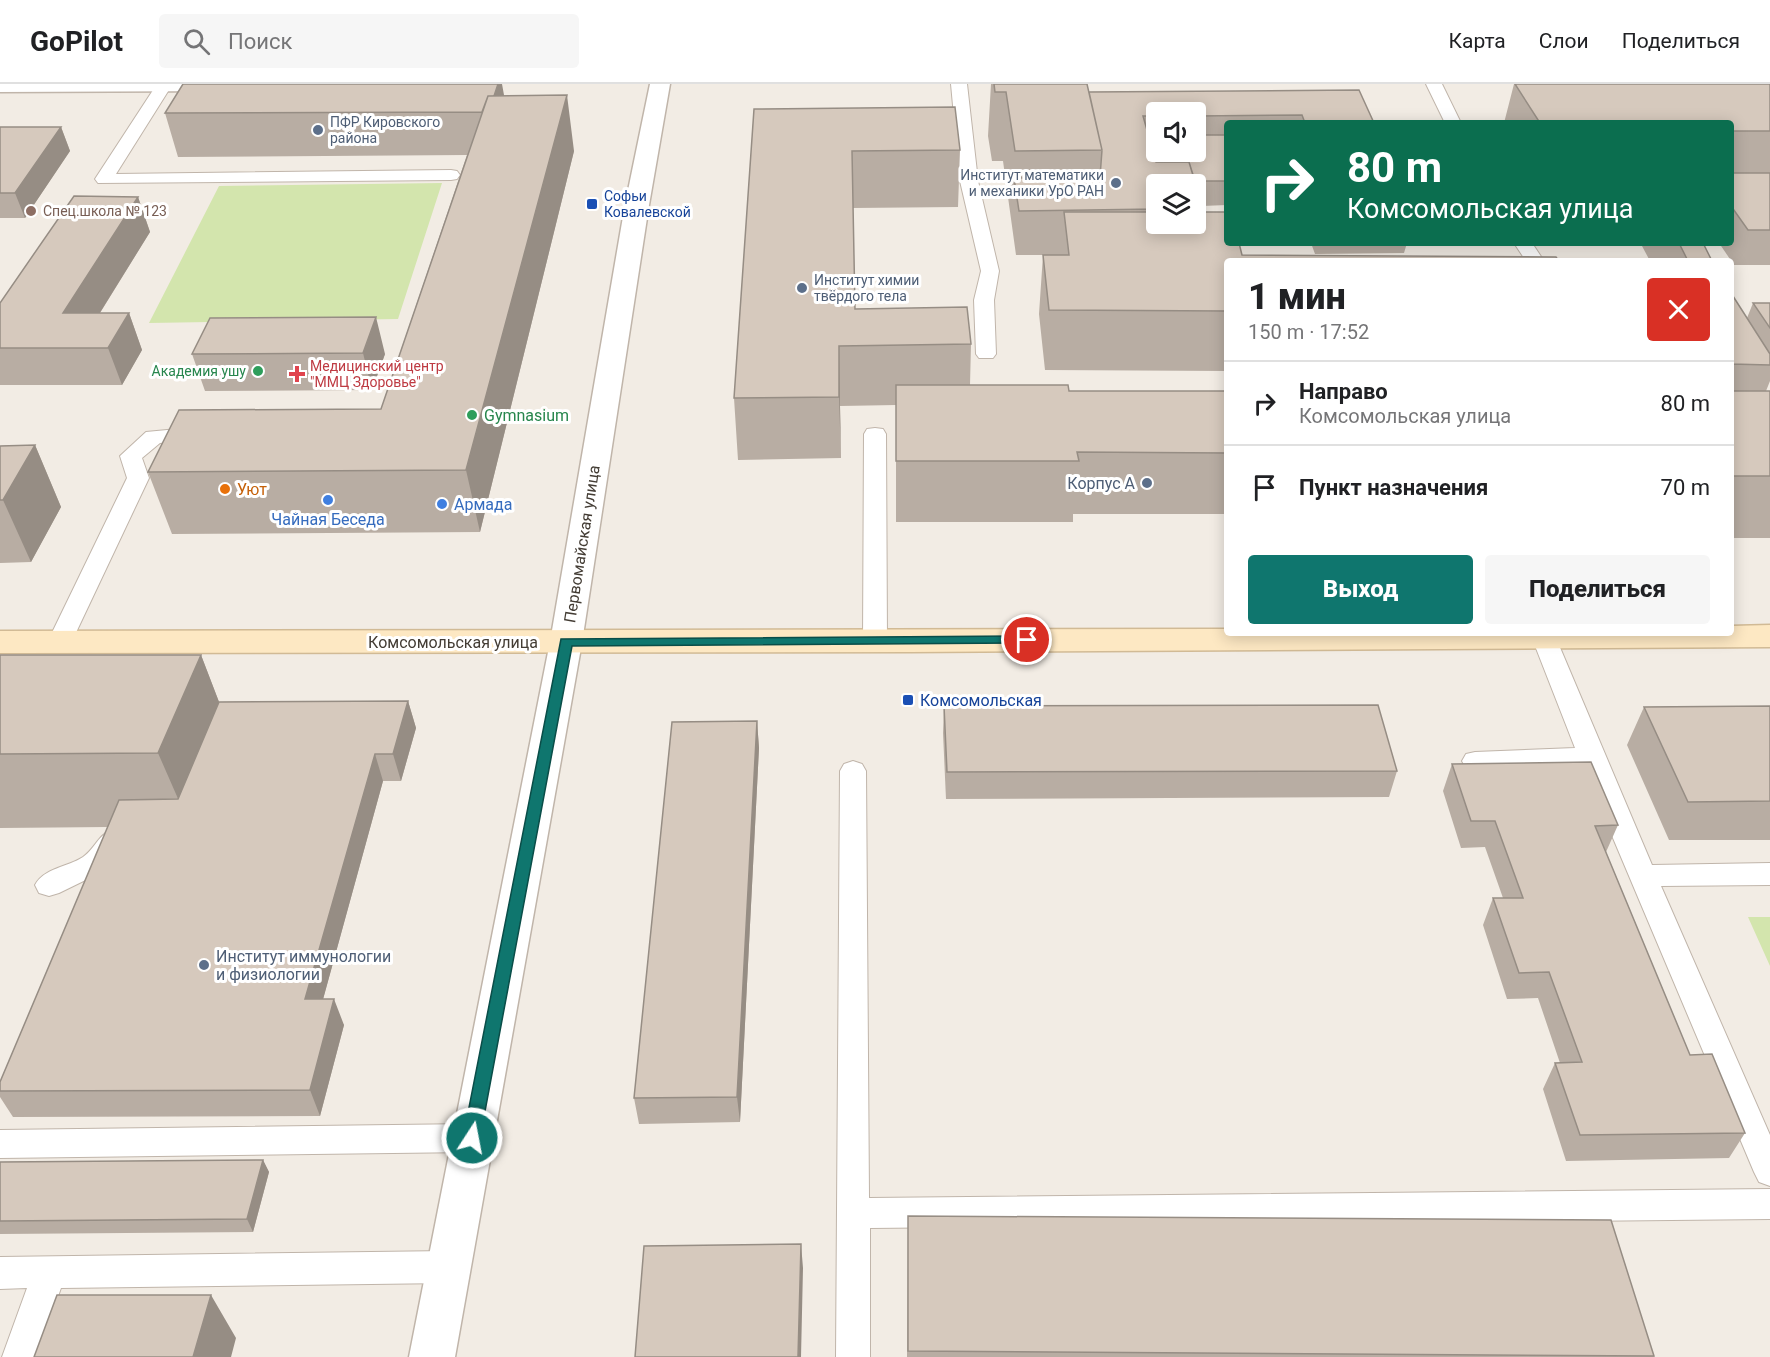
<!DOCTYPE html>
<html lang="ru">
<head>
<meta charset="utf-8">
<style>
	body { margin:0; font-family:Roboto,sans-serif; background:#f6f6f6; color:#202124; height:100vh; display:flex; flex-direction:column; font-size:22px; white-space:nowrap }
	* { box-sizing:border-box; margin:0 }
	p { font-size:20px; color:#757577 }
	.icon { flex:none; width:33px; height:33px; fill:none; stroke:currentColor; stroke-width:2; stroke-linecap:round; stroke-linejoin:round }
	.map { position:relative; flex:1; overflow:hidden }
	.details { position:absolute; left:1224px; top:174px; width:510px; height:378px; display:flex; flex-direction:column; background:#fff; border-radius:6px; box-shadow:0 3px 15px #0003 }
	.details>* { flex:none }
	.guide { position:absolute; left:1224px; top:36px; width:510px; height:126px; border-radius:6px; box-shadow:0 3px 15px #0003; background:#0b6e4f; color:#fff; overflow:hidden }
	.fabs { position:absolute; left:1146px; top:18px; display:grid; gap:12px }
	.fabs a { display:grid; place-items:center; width:60px; height:60px; border-radius:6px; background:#fff; box-shadow:0 3px 15px #0003; font-size:30px }
	.pin { position:absolute; display:grid; place-items:center; width:51px; height:51px; color:#fff; margin:-26px; border:3px solid #fff; border-radius:50%; box-shadow:0 2px 6px #0007 }
	.me { position:absolute; width:66px; margin:-33px; rotate:11deg; stroke-linejoin:round; filter:drop-shadow(0 0 4px #0008) }
	.turn { display:flex; align-items:center; gap:21px; height:126px; padding:0 24px; font-size:27px }
	.turn .icon { width:78px; height:78px; stroke-width:2.5 }
	.turn b { display:block; font-size:42px; line-height:51px }
	.round { display:grid; place-items:center; flex:none; width:63px; height:63px; border-radius:6px; background:#f6f6f6 }
	.head { display:flex; align-items:center; justify-content:space-between; height:102px; padding:0 24px }
	h1 { font-size:36px; font-weight:800; line-height:45px }
	.button { display:flex; gap:12px; margin-top:auto; padding:12px 24px }
	.button a { flex:1; height:69px; border-radius:6px; background:#0f766e; color:#fff; font-size:24px; font-weight:800; line-height:69px; text-align:center }
	.button a+a { background:#f6f6f6; color:#202124 }
	ul { padding:0; list-style:none }
	li { display:flex; align-items:center; gap:18px; height:84px; padding:0 24px; border-top:2px solid #e0e0e0 }
	li div { flex:1 }
	li b { display:block; font-size:22px }
	li em { font-style:normal }
	header { display:flex; align-items:center; gap:36px; box-sizing:border-box; height:84px; padding:0 30px; background:#fff; border-bottom:2px solid #e0e0e0 }
	header strong { font-size:28px }
	nav { display:flex; gap:33px; margin-inline-start:auto; font-size:21px }
	.search { width:420px; height:54px; background:#f6f6f6; display:flex; align-items:center; gap:15px; box-sizing:border-box; padding:0 21px; border-radius:6px; color:#757577; font-size:22px }
	.map>svg:first-child { display:block }
</style>
</head>
<body>
<header>
<strong>GoPilot</strong>
<div class="search"><svg class="icon" aria-label="search" viewBox="0 0 24 24"><circle cx="10" cy="10" r="6"/><path d="M15 15l6 6"/></svg>Поиск</div>
<nav><a>Карта</a><a>Слои</a><a>Поделиться</a></nav>
</header>
<div class="map">
<svg width="1770" height="1273" viewBox="0 0 1770 1273">
	<rect width="100%" height="100%" fill="#f2ece4"/>
	<path fill="#d3e5ad" d="M442 99 398 235 149 239 219 102Z
		M1748 833H1770V882Z"/>
	<g fill="none" stroke-linecap="round" stroke-linejoin="round">
		<g stroke="#c0b5aa" stroke-width="2">
			<path id="service" d="M157 0 172 1 116 90 451 86 457 87 460 91 457 95 451 96 98 99 95 95Z
				M951 0H967L978 97 999 187 994 216 996 270 993 274H979L976 270 974 216 981 187 960 97Z
				M1426 0H1442L1461 39H1445Z
				M1514 159H1532L1544 177H1526Z
				M199 343 207 344 210 349 207 354 160 359 142 374 149 394 72 557 69 563 60 565 51 563 48 557 127 394 120 372 146 348Z
				M875 344 883 345 886 350 887 557 884 563 875 565 866 563 863 557 864 350 867 345Z
				M1535 549H1553L1556 554 1652 781 1770 779V801L1661 802 1770 1051V1102L1759 1098 1754 1088 1583 683 1475 686 1466 684 1462 677 1466 670 1475 668 1575 664 1532 554Z
				M853 677 862 680 866 687 869 1114 1770 1105V1135L870 1144V1273H836L840 687 844 680Z
				M114 745 124 748 128 755 104 787 59 809 49 812 39 809 35 801C44 784 68 783 83 773 96 764 98 750 114 745Z
				M472 1040 483 1044 488 1054 483 1064 472 1068 0 1074V1046Z
				M449 1167 461 1172 466 1183 461 1194 449 1199 61 1204 36 1273H2L27 1204 0 1205V1173Z"/>
		</g>
		<g stroke="#c0b5aa" stroke-width="3">
			<path id="minor" d="M0 0H236V1L233 5 226 7 0 8Z
				M566 547 577 550 582 558 455 1273H409L550 558 555 550Z"/>
		</g>
		<g stroke="#c0b5aa" stroke-width="3">
			<path id="tertiary" d="M650 0H670L649 121 582 558 577 566 566 569 555 566 550 558 625 121Z"/>
		</g>
		<g stroke="#d1ba95" stroke-width="3">
			<path id="secondary" d="M1770 541V563L910 568 0 569V547L1227 545V549H1731V542Z"/>
		</g>
		<use href="#service" fill="#fff" fill-rule="evenodd"/>
		<use href="#minor" fill="#fff" fill-rule="evenodd"/>
		<use href="#tertiary" fill="#fff" fill-rule="evenodd"/>
		<use href="#secondary" fill="#fde8c3" fill-rule="evenodd"/>
	</g>
	<path fill="#b8ada3" fill-rule="evenodd" d="M991 0H1087L1089 8 1374 39H1227V121L1202 122 1203 128 1242 171 1227 177V287L1045 286 1039 230 1043 171H1060H1016L1003 77H992L988 52ZM1156 28H1196V68H1156ZM1156 100H1196V140H1156Z
		M1514 0H1770V181H1734L1719 159H1731V39H1504Z
		M504 12 574 67 480 448 172 450 148 388 381 325 467 71 178 73 165 29Z
		M754 25 960 66 958 123 853 124 855 225 971 260 970 301 1069 307H1227V430H1073V438H896V321L840 322 841 374 738 376 734 314Z
		M0 43H61L70 67 25 134H0Z
		M138 113 150 148 100 229H129L142 266 122 301H0V264Z
		M1311 159H1407L1404 169 1315 170Z
		M1573 159H1703L1712 177H1650L1642 162H1574Z
		M1731 209 1747 234 1753 219H1770V297L1766 307H1770V454H1731Z
		M210 234 385 270 372 306 205 307 192 270Z
		M35 361 61 423 31 478 0 479V362Z
		M0 571H201L219 618 408 617 416 644 401 697H383L323 915 344 941 320 1032 13 1033 0 1013V998L108 743 0 744Z
		M944 622 1397 687 1389 713 946 715 943 649Z
		M1770 622V756H1669L1627 661 1644 623Z
		M757 637 759 664 740 1038 639 1040 634 1014Z
		M1452 680 1618 741 1606 768 1690 971 1745 1049 1729 1074 1566 1077 1543 1005 1555 979H1560L1538 914 1507 915 1483 841 1493 814H1503L1485 763 1461 764 1443 707Z
		M263 1076 269 1088 253 1148 0 1150V1078Z
		M908 1132 1654 1272V1273H907Z"/>
	<path fill="#968d84" d="M498 0H502L508 33 489 28Z
		M567 11 574 67 480 448 466 386Z
		M61 43 70 67 25 134 15 109Z
		M138 113 150 148 78 264 63 229Z
		M129 229 142 266 122 301 108 264Z
		M376 233 385 270 372 306 363 269Z
		M839 262 840 322 841 374 839 313Z
		M35 361 61 423 31 478 3 416Z
		M201 571 229 644 190 742 158 669Z
		M408 617 416 644 401 697 393 670Z
		M757 637 759 664 740 1038 737 1013Z
		M375 670 383 697 316 941 305 915Z
		M334 915 344 941 320 1032 310 1006Z
		M263 1076 269 1088 253 1148 247 1135Z
		M801 1160 803 1184 801 1273H798Z
		M211 1211 236 1254 231 1273H193Z"/>
	<path fill="#d6c9bd" stroke="#968d84" stroke-width="1.5" d="M183 0H498L494 12H488L482 28 165 29Z
		M994 0H1087L1102 66 1015 67 1006 8H995Z
		M1515 0H1770V47H1731V39H1540Z
		M1359 6 1374 39H1305L1302 31 1196 32V28H1156V32H1143L1156 78H1189L1203 125H1196V100H1156V125L1019 127 1014 94 1100 93 1102 66 1089 8Z
		M567 11 466 386 148 388 179 326 381 325 488 12Z
		M955 23 960 66 852 67 855 225 967 223 971 260 839 262V313L734 314 754 25Z
		M0 43H61L15 109H0Z
		M1149 51H1156V68H1196V51H1227V97H1195L1189 78H1156Z
		M1731 89H1770V146H1748L1731 122Z
		M74 112 138 113 63 229H129L108 264H0V219Z
		M1064 128H1156V140H1196V128H1227V159H1239L1242 171 1556 173 1559 177H1227V227L1049 226 1043 171H1069Z
		M1679 159H1703L1712 177H1688Z
		M1731 209 1770 270V281L1731 280Z
		M1753 219H1770V244Z
		M376 233 363 269 192 270 210 234Z
		M896 301H1068L1069 307H1227V369L1077 368 1079 377H896Z
		M1731 307H1770V392H1731Z
		M35 361 3 416H0V362Z
		M0 571H201L158 669 0 670Z
		M408 617 393 670H375L305 915H334L310 1006 0 1007V998L119 716 178 715 219 618Z
		M1378 621 1397 687 947 688 944 622Z
		M1770 622V717L1688 718 1644 623Z
		M757 637 737 1013 634 1014 672 638Z
		M1591 678 1618 741 1595 742 1690 971 1712 970 1745 1049 1580 1051 1555 979 1582 978 1549 888 1519 889 1493 814H1523L1495 737H1471L1452 680Z
		M263 1076 247 1135 0 1137V1078Z
		M908 1132 1611 1136 1654 1272 908 1267Z
		M801 1160 798 1273H635L644 1162Z
		M57 1211H211L193 1273H34Z"/>
	<path fill="#0f766e" stroke="#0a4d48" stroke-width="1.5" d="M1027 552 1034 556 1032 559 572 562 480 1054 478 1059 472 1061 466 1059 463 1054 561 555Z"/>
	<g fill="#5c6f8a" stroke="#fff" stroke-width="2">
		<circle cx="318" cy="46" r="6"/>
		<circle cx="1116" cy="99" r="6"/>
		<circle cx="802" cy="204" r="6"/>
		<circle cx="1147" cy="399" r="6"/>
		<circle cx="204" cy="881" r="6"/>
	</g>
	<g fill="#1a4fb4" stroke="#fff" stroke-width="2">
		<rect x="586" y="114" width="12" height="12" rx="3"/>
		<rect x="902" y="610" width="12" height="12" rx="3"/>
	</g>
	<circle fill="#8d6e63" stroke="#fff" stroke-width="2" cx="31" cy="127" r="6"/>
	<g fill="#2e9e5b" stroke="#fff" stroke-width="2">
		<circle cx="258" cy="287" r="6"/>
		<circle cx="472" cy="331" r="6"/>
	</g>
	<path fill="#e0444e" stroke="#fff" stroke-width="2" d="M294 281h6v6h6v6h-6v6h-6v-6h-6v-6h6z"/>
	<circle fill="#e8710a" stroke="#fff" stroke-width="2" cx="225" cy="405" r="6"/>
	<g fill="#3f7fe0" stroke="#fff" stroke-width="2">
		<circle cx="328" cy="416" r="6"/>
		<circle cx="442" cy="420" r="6"/>
	</g>
	<g text-anchor="middle" dominant-baseline="central" stroke-width="6" stroke-linejoin="round" paint-order="stroke">
		<g font-size="14" fill="#4e5e75" stroke="#fff" text-anchor="start">
			<text x="330" y="38">ПФР Кировского<tspan x="330" dy="16">района</tspan></text>
			<text x="1104" y="91" text-anchor="end">Институт математики<tspan x="1104" dy="16">и механики УрО РАН</tspan></text>
			<text x="814" y="196">Институт химии<tspan x="814" dy="16">твёрдого тела</tspan></text>
		</g>
		<g font-size="14" fill="#164399" stroke="#fff" text-anchor="start">
			<text x="604" y="112">Софьи<tspan x="604" dy="16">Ковалевской</tspan></text>
		</g>
		<g font-size="14" fill="#785e54" stroke="#fff" text-anchor="start">
			<text x="43" y="127">Спец.школа № 123</text>
		</g>
		<g font-size="14" fill="#be3a42" stroke="#fff" text-anchor="start">
			<text x="310" y="282">Медицинский центр<tspan x="310" dy="16">"ММЦ Здоровье"</tspan></text>
		</g>
		<g font-size="14" fill="#27864d" stroke="#fff" text-anchor="end">
			<text x="246" y="287">Академия ушу</text>
		</g>
		<g font-size="16" fill="#27864d" stroke="#fff" text-anchor="start">
			<text x="484" y="331">Gymnasium</text>
		</g>
		<g font-size="16" fill="#4e5e75" stroke="#fff" text-anchor="end">
			<text x="1135" y="399">Корпус А</text>
			<text x="216" y="872" text-anchor="start">Институт иммунологии<tspan x="216" dy="18">и физиологии</tspan></text>
		</g>
		<g font-size="16" fill="#c56008" stroke="#fff" text-anchor="start">
			<text x="237" y="405">Уют</text>
		</g>
		<g font-size="16" fill="#366cbe" stroke="#fff" text-anchor="start">
			<text x="454" y="420">Армада</text>
			<text x="328" y="435" text-anchor="middle">Чайная Беседа</text>
		</g>
		<g font-size="16" fill="#433c34" stroke="#fff">
			<text transform="translate(582 460) rotate(-81)">Первомайская улица</text>
			<text x="453" y="558">Комсомольская улица</text>
		</g>
		<g font-size="16" fill="#164399" stroke="#fff" text-anchor="start">
			<text x="920" y="616">Комсомольская</text>
		</g>
	</g>
</svg>
<div class="fabs">
<a><svg class="icon" aria-label="sound" viewBox="0 0 24 24"><path d="M4 9h4l5-4v14l-5-4H4zM17 9q2 3 0 6"/></svg></a>
<a><svg class="icon" aria-label="layers" viewBox="0 0 24 24"><path d="M12 4l9 5-9 5-9-5zM3 14l9 5 9-5"/></svg></a>
</div>
<div class="pin" style="left:1027px;top:556px;background:#d93025"><svg class="icon" aria-label="arrive" viewBox="0 0 24 24"><path d="M6 21V4h12l-3 4 3 4H6"/></svg></div>
<svg class="me" style="left:472px;top:1054px" viewBox="-20 -20 40 40"><circle r="17" fill="#0f766e" stroke="#fff" stroke-width="3"/><path d="M0-11L8 9 0 5-8 9z" fill="#fff"/></svg>
<div class="guide">
<div class="turn"><svg class="icon" aria-label="right" viewBox="0 0 24 24"><path d="M7 20v-9h11M14 6l5 5-5 5"/></svg><div><b>80 m</b>Комсомольская улица</div></div>
</div>
<section class="details">
<div class="head"><div><h1>1 мин</h1><p>150 m · 17:52</p></div><a class="round" style="background:#d93025;color:#fff"><svg class="icon" aria-label="close" viewBox="0 0 24 24"><path d="M6 6l12 12M18 6L6 18"/></svg></a></div>
<ul>
<li><svg class="icon" aria-label="right" viewBox="0 0 24 24"><path d="M7 20v-9h11M14 6l5 5-5 5"/></svg><div><b>Направо</b><p>Комсомольская улица</p></div><em>80 m</em></li>
<li><svg class="icon" aria-label="arrive" viewBox="0 0 24 24"><path d="M6 21V4h12l-3 4 3 4H6"/></svg><div><b>Пункт назначения</b></div><em>70 m</em></li>
</ul>
<div class="button"><a>Выход</a><a>Поделиться</a></div>
</section>
</div>
</body>
</html>
